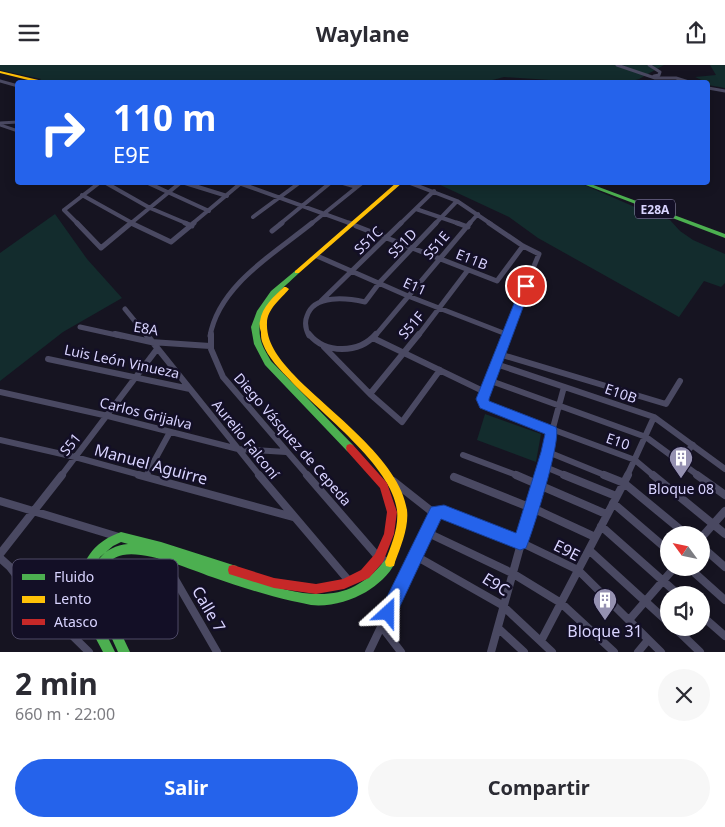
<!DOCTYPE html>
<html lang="es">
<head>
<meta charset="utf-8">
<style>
	body { margin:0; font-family:"Noto Sans",sans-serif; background:#f7f7f7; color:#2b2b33; height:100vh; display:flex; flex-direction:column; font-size:19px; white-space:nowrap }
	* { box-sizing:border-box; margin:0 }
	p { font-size:16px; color:#7c7c81 }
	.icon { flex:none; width:28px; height:28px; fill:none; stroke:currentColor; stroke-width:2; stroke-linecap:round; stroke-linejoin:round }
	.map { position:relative; height:587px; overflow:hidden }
	.side { display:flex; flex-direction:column; background:#fff; flex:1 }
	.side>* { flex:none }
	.hud { position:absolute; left:15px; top:15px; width:695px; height:105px; border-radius:5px; box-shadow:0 2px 12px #0003; background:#2563eb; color:#fff; overflow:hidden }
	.needle { width:32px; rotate:303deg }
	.fabs { position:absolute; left:660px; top:461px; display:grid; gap:10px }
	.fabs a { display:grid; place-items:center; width:50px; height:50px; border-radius:50%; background:#fff; box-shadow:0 2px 12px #0003; font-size:25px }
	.pin { position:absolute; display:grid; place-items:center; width:42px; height:42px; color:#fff; margin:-21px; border:2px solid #fff; border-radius:50%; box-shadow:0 1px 5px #0007 }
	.me { position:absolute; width:55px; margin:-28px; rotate:24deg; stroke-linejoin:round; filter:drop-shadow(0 0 4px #0008) }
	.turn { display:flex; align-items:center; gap:18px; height:105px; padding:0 15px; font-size:22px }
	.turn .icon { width:65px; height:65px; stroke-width:2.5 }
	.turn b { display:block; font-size:35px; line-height:42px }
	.round { display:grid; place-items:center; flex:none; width:52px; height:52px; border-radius:26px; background:#f7f7f7 }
	.overview { display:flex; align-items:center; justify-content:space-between; height:85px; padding:0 15px }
	h1 { font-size:30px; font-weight:700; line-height:38px }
	.button { display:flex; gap:10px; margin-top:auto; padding:10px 15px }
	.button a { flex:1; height:58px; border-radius:30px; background:#2563eb; color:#fff; font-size:20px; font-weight:700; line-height:58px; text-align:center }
	.button a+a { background:#f7f7f7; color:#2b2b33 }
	header { display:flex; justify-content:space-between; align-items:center; height:65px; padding:0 15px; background:#fff; font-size:22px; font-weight:700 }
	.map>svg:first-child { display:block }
</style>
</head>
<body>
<header><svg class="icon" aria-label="menu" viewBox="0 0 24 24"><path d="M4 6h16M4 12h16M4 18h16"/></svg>Waylane<svg class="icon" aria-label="share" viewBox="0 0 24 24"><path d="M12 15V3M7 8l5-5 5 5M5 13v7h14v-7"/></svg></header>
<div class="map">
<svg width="725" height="587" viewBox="0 0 725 587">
	<rect width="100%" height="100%" fill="#161421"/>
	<path fill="#132c2d" d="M0 0H664L639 14 625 18 582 17 504 12 481 18H36L41 14 0 5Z
		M710 0H725V23L708 20V18L695 12 716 10Z
		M436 118H577L582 119 644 146 670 155 680 166 693 175 725 189V218L721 222 704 216 679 252 538 173 509 152Z
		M55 149 87 194 122 233 63 267 0 316V188Z
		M485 349 541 369 536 397 477 375Z"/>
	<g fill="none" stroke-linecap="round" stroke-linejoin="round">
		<path stroke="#4a4962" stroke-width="3" d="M617 0 655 13H676L692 18
			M649 0 660 7 659 10 654 11
			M0 16 18 21
			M708 23 725 26
			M0 58 18 57
			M0 60 18 66"/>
		<path stroke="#4a4962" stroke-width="4" d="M106 118 150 143 188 159
			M148 118 209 146
			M185 118 227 131
			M239 118 352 159
			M343 118 357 122
			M410 118 457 136 491 159
			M82 130 134 159
			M416 144 460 159
			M253 152 299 118
			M78 159 64 145 99 118
			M130 159 180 118
			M192 159 241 118
			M280 159 330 118
			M311 159 362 118
			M400 159 434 126
			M435 159 457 136
			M469 159 478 149"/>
		<path stroke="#4a4962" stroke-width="5" d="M77 158 101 183 131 158
			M131 158 171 177 194 158
			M185 158 192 161
			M349 158 352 159
			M457 158 468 162
			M489 158 523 181 539 189 505 271
			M356 161 497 216 523 181
			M272 166 282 158
			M317 191 408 231 506 269
			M321 236 401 158
			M125 244 147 271
			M80 262 121 271
			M210 271C219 220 275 188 312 158
			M309 271C306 265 304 258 307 251 314 229 347 233 365 237L380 217 436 158
			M375 271 470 158
			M418 271 468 205"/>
		<path stroke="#4a4962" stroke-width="6" d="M115 269 151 277 210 281
			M146 269 260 411
			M211 269V284L223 312 308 411
			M309 269C325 289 359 289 376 269
			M506 269 483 334 484 339 635 395 654 411
			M373 273 485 327
			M324 282 370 329 402 357 440 305
			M499 289 666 339 680 316
			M48 294 190 324
			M496 299 654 352 725 404
			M491 316 646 372 699 411
			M0 327 108 351 238 384 286 387
			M370 329 419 269
			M0 375 75 392 144 411
			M548 387 607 411
			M463 390 519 411
			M679 395 693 380
			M543 401 567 411
			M61 411 157 284
			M146 411 170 367
			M540 411 564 322
			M627 411 654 352"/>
		<path stroke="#4a4962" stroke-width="8" d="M139 410 293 452
			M259 410 349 516
			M307 410 379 493 390 498
			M516 410 606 449
			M564 410 616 431
			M604 410 624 418 687 470
			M653 410 725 469
			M697 410 725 430
			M454 412 539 446 595 472
			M393 416 435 449
			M0 436 119 472
			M613 438 669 486
			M601 461 679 530
			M426 467 512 508 561 538 614 587
			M701 473 725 446
			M701 481 725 502
			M589 485 669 558
			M0 489 62 410
			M161 490 217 587
			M414 490 502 540 552 587
			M0 493 10 502 32 531 89 587
			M688 502 725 535
			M701 550 725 571
			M629 555 675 502
			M382 562 401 587
			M674 562 700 587
			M498 563 524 587
			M541 576 628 410
			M369 587 435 449 439 446 520 477 578 505 661 587
			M491 587 540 410
			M638 587 648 575"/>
		<path fill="#4caf50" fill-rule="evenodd" d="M583 118H588L725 169V173L583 119Z
			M297 205 299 206V208C279 227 251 248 262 279 264 285 268 290 271 296L353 380 354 383 353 386 350 387 347 386 265 300 254 279 251 262 257 246 271 226 295 206Z
			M121 467 161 477 233 500 237 501 238 505 237 509H235C270 521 320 540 355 521 364 516 372 510 379 502 383 498 385 494 390 492L394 493 395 497C390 510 377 520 366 527 350 536 330 542 311 540 305 539 299 537 292 536 265 530 238 521 212 512 190 504 145 485 123 490 106 493 100 509 100 524L130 587H118L90 525C89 501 103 481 128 479L121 477 113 481 100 492 87 513 86 522 89 534 115 587H103C94 569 72 532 77 512 78 506 83 500 86 495 96 479 104 474 121 467Z"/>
		<path fill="#ffc107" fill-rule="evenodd" d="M0 6 47 17 49 18H40L0 8Z
			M396 118H402L299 208H295V206Z
			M284 222H286L289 224C281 234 267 244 267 258 266 279 281 296 294 310 328 346 400 395 407 445 409 462 401 481 395 497L394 501 390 502 386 501 385 497C391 481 399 463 397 445 392 401 320 348 290 315 281 306 267 291 263 279 261 275 261 271 261 267 260 264 259 260 260 256 262 242 274 231 284 222Z"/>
		<path fill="#c62828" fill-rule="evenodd" d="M350 379 353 380 387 418 397 447 394 469 383 497 369 513 344 524 316 529 274 523 229 509 228 505 229 501 233 500 274 513 316 519 343 514 361 505 375 489 384 469 387 447 380 423 347 386 346 383 347 380Z"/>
	</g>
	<path fill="#2563eb" stroke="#184099" d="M526 217 531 221 489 334V336L556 362C562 374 533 466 526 483L520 485 441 454 394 554 388 556 382 554 379 548 382 542 431 442 444 440 516 468 541 387 545 369 480 343 476 334 521 221Z"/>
	<defs>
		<g id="building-pin" transform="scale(1.25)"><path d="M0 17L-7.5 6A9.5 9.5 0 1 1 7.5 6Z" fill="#9591b1" stroke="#130f26"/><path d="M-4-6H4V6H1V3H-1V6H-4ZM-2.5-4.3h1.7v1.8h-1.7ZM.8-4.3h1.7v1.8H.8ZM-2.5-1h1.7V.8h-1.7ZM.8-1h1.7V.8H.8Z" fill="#fff"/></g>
	</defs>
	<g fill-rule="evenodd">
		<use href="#building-pin" x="681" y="393"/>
		<use href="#building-pin" x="605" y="535"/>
	</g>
	<g text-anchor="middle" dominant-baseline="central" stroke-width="5" stroke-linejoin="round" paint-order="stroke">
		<rect fill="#130f26" stroke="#9e99be" stroke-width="1" x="635" y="134.5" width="40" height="19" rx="4"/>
		<g font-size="12" font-weight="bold" fill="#d9d4ff">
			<text x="655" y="144">E28A</text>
		</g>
		<g font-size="14" fill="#d9d4ff" stroke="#130f26">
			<text transform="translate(368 175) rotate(-44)">S51C</text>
			<text transform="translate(402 178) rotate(-46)">S51D</text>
			<text transform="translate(436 180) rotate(-49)">S51E</text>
			<text transform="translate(472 194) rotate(22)">E11B</text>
			<text transform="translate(415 221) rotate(24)">E11</text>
			<text transform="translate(411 260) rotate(-49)">S51F</text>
			<text transform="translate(146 263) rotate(9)">E8A</text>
			<text transform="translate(122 296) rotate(12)">Luis León Vinueza</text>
			<text transform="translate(621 328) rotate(19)">E10B</text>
			<text transform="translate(146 348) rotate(14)">Carlos Grijalva</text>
			<text transform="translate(246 374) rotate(51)">Aurelio Falconí</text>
			<text transform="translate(293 374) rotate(49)">Diego Vásquez de Cepeda</text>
			<text transform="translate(618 376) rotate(19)">E10</text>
			<text transform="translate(70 379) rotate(-51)">S51</text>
		</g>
		<g font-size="14" fill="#d9d4ff" stroke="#130f26">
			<text x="681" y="423">Bloque 08</text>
		</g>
		<g font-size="16" fill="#d9d4ff" stroke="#130f26">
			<text transform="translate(151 399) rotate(15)">Manuel Aguirre</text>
			<text transform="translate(567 485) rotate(27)">E9E</text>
			<text transform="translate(496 519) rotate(32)">E9C</text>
			<text transform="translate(209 544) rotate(60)">Calle 7</text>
		</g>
		<g font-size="16" fill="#d9d4ff" stroke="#130f26">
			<text x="605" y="566">Bloque 31</text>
		</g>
	</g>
	<rect x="12" y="494" width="166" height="80" rx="8" fill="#130f26" stroke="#4e4a67" stroke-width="1"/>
	<rect x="22" y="509" width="23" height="6" fill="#4caf50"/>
	<rect x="22" y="531" width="23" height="7" fill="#ffc107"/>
	<rect x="22" y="554" width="23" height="6" fill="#c62828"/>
	<g font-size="14" fill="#d9d4ff">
		<text x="54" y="517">Fluido</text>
		<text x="54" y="539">Lento</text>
		<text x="54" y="562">Atasco</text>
	</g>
</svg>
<div class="fabs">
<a><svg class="needle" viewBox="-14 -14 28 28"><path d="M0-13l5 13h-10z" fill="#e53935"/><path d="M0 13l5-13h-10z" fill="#7c7c81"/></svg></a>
<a><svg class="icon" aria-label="sound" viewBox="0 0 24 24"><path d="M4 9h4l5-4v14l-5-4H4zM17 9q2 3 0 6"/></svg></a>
</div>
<div class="pin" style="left:526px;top:221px;background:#d93025"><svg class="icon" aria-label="arrive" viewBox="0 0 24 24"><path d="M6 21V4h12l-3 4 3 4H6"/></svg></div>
<svg class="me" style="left:388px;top:548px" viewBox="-20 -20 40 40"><path d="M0-17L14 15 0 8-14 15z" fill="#2563eb" stroke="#fff" stroke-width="4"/></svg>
<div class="hud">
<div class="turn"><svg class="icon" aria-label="right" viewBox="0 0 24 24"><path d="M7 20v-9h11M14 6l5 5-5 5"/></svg><div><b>110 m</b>E9E</div></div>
</div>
</div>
<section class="side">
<div class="overview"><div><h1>2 min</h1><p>660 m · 22:00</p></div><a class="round"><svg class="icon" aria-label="close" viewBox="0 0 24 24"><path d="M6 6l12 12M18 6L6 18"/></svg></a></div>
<div class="button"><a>Salir</a><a>Compartir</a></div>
</section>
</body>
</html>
